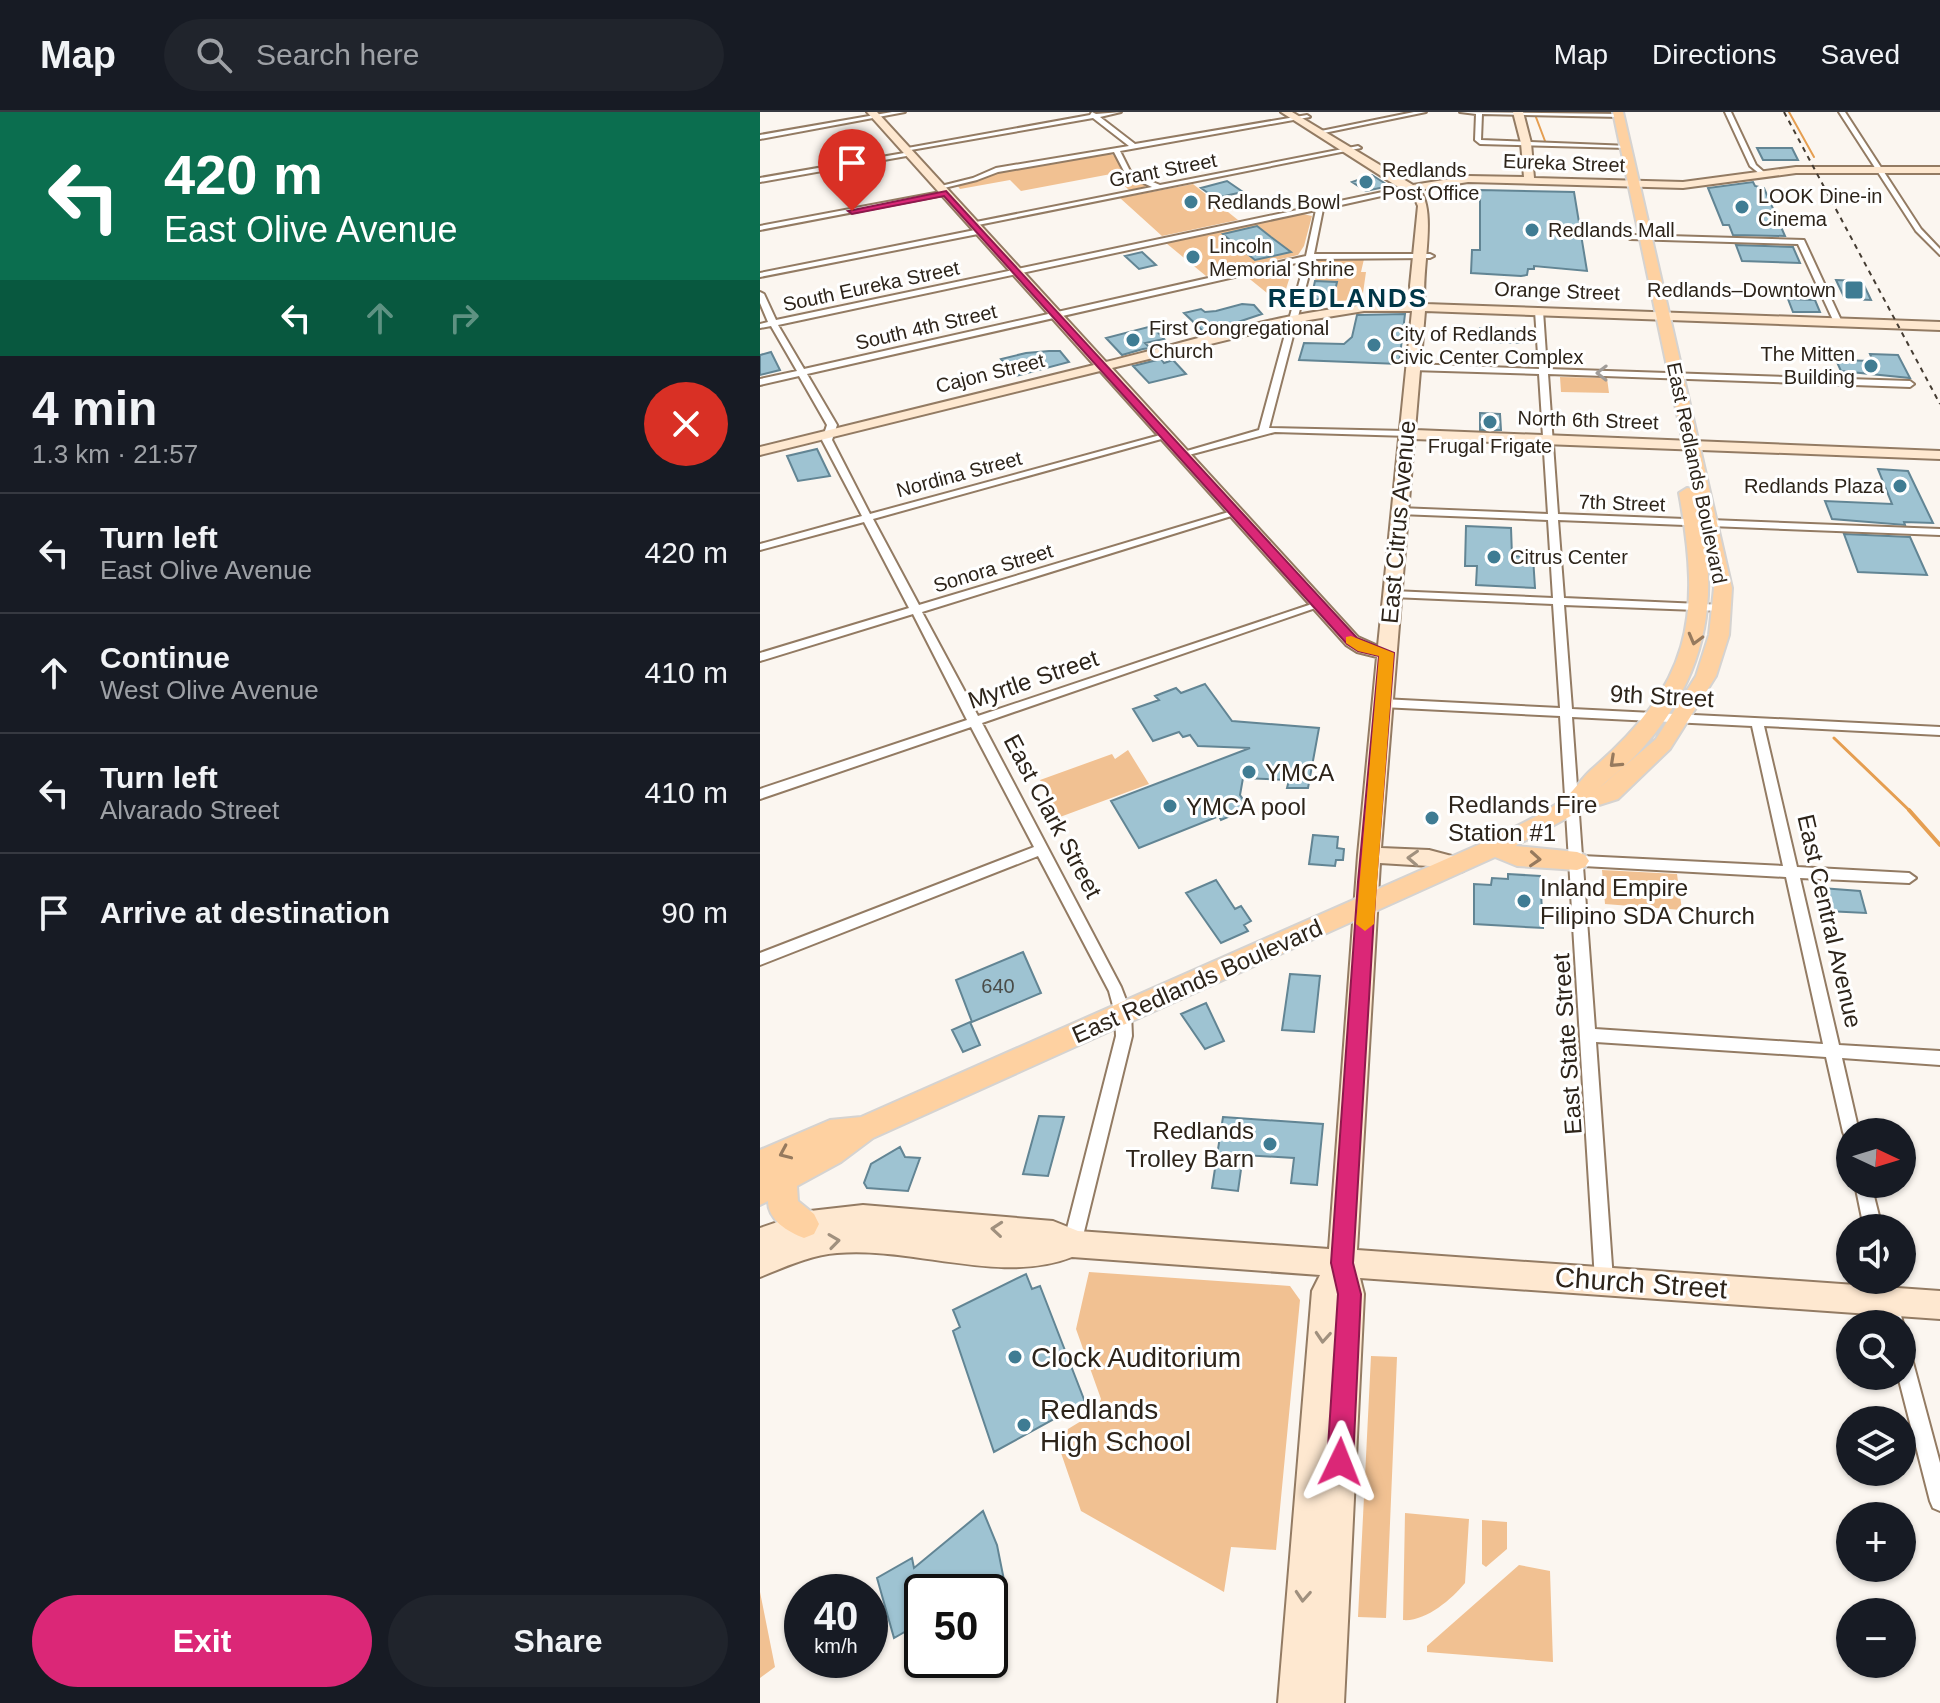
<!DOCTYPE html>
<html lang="en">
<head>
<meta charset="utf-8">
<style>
	body { margin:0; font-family:Helvetica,sans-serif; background:#20242c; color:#f1f3f6; height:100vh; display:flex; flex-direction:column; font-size:30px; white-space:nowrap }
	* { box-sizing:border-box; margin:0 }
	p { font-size:26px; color:#9ea1a6 }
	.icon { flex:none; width:44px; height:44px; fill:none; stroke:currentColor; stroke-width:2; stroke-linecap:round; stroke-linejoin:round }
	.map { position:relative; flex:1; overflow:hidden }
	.side { display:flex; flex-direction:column; background:#171b24; width:760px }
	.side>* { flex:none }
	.hud { background:#0b6e4f; color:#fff; overflow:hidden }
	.needle { width:52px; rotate:94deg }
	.fabs { position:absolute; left:1076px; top:1006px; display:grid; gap:16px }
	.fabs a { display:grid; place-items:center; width:80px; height:80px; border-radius:50%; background:#171b24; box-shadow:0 2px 6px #0004; font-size:40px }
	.speed { position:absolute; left:24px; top:1462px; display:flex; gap:16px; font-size:40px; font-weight:700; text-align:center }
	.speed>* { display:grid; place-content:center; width:104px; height:104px; border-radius:50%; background:#171b24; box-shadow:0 2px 6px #0004; line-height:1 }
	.speed small { font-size:20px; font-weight:400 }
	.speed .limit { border:4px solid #111; border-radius:12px; background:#fff; color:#111 }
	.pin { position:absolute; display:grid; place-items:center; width:68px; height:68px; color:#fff; margin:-82px -34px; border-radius:50% 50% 50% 0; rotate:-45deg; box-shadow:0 0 8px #0007 }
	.pin .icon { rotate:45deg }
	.me { position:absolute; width:88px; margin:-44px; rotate:2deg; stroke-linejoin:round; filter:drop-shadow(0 0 6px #0008) }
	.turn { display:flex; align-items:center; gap:28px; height:168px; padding:0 32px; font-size:36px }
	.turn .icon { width:104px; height:104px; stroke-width:2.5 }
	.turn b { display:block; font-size:56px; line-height:68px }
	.lanes { display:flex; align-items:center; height:76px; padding:0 32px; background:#0003; justify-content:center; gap:40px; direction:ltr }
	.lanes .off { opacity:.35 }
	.round { display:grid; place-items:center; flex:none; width:84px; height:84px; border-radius:42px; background:#20242c }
	.head { display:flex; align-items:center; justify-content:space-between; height:136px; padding:0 32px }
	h1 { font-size:48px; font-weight:700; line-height:60px }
	.button { display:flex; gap:16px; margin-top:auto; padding:16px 32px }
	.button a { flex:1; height:92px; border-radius:48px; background:#db2777; color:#fff; font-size:32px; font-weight:700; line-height:92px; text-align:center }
	.button a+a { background:#20242c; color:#f1f3f6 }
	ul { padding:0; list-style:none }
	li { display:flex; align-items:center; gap:24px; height:120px; padding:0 32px; border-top:2px solid #363941 }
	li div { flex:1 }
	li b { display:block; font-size:30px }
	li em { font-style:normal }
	header { display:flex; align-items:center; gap:48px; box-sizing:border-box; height:112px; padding:0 40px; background:#171b24; border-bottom:2px solid #363941 }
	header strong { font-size:38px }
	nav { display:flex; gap:44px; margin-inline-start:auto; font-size:28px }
	.search { width:560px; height:72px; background:#20242c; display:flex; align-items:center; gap:20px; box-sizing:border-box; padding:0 28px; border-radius:44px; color:#9ea1a6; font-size:30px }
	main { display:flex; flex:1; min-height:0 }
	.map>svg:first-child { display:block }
</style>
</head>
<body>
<header>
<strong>Map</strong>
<div class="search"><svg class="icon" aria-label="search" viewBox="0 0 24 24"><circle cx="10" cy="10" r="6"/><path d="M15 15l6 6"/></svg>Search here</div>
<nav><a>Map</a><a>Directions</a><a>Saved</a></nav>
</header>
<main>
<section class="side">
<div class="hud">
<div class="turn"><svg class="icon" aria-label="left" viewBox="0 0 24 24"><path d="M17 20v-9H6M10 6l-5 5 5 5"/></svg><div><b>420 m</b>East Olive Avenue</div></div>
<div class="lanes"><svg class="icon" aria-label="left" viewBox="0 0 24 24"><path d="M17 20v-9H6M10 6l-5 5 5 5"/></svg><svg class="icon off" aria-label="ahead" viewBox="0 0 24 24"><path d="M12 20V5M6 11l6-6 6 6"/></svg><svg class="icon off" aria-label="right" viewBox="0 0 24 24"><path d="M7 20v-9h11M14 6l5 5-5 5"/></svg></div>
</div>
<div class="head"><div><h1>4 min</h1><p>1.3 km · 21:57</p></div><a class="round" style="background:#d93025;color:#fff"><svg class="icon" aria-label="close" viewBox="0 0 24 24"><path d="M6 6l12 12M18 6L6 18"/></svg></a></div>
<ul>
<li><svg class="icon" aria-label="left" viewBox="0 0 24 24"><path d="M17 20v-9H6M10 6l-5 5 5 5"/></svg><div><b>Turn left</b><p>East Olive Avenue</p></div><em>420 m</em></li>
<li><svg class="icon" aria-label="ahead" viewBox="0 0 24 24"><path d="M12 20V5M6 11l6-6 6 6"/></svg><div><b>Continue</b><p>West Olive Avenue</p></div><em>410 m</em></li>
<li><svg class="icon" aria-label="left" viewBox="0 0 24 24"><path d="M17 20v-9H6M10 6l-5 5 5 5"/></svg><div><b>Turn left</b><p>Alvarado Street</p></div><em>410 m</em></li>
<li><svg class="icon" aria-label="arrive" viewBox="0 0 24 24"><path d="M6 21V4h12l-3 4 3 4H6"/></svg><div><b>Arrive at destination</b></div><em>90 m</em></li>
</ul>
<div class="button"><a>Exit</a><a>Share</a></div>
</section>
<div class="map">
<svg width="1180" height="1591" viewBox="0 0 1180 1591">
	<rect width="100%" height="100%" fill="#fbf6f0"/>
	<path fill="#f1c192" d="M346 40 355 44 364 63 389 74 369 78 351 62 261 79 250 68 200 77 197 73 221 67 238 59Z
		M433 72 478 108 402 124 360 86Z
		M543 102 552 104 544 134 538 143 446 164 406 131Z
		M572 146 604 147 601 160H606L602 188 573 189 576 170 555 169 558 148Z
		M524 155 532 158 526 177 507 181 486 164Z
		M800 265 847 266 849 281 801 280Z
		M368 638 389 672 300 705 280 668 352 642 355 647Z
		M842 758 917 762 922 798 845 792Z
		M329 1160 530 1174 540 1188 516 1438 471 1435 464 1480 321 1399 301 1341 308 1317 336 1300 341 1287 316 1217Z
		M611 1244 637 1245 626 1506 598 1505Z
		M645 1401 709 1407 705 1471C691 1488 665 1510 643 1508Z
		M722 1408 747 1410V1437L726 1455 722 1452Z
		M759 1453 790 1459 793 1550 667 1540V1534Z
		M0 1480 15 1555 0 1566Z"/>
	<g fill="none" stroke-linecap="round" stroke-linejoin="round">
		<path stroke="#e59e51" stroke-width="2" d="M774 0 785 29
			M1029 0 1054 45"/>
		<path stroke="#e59e51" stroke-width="3" d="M1074 626 1151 700"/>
		<path stroke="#e59e51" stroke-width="4" d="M1149 698 1180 733"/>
	</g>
	<path fill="#9ec3d2" stroke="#628594" stroke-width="2" d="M997 36H1032L1038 48H1003Z
		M612 63 629 74 606 79 592 70Z
		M467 69 483 80 455 86 441 76Z
		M993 70 995 74 1004 76 1025 124 973 123 969 113H963L948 76Z
		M720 78 814 80 827 159 774 154V157H768L767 163 761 164 711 161 712 138H720Z
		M497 114 511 125 531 140 495 148 485 140 479 142 465 130 471 129 463 122Z
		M976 133 1033 135 1040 151 982 149Z
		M382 140 396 153 379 157 365 144Z
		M1076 168 1102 169 1111 188 1085 187Z
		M555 169 577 170 573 188 551 187Z
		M1028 187 1055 188 1060 200H1033Z
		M482 192 494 193 502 202 445 221 424 201 441 197 445 200 456 199Z
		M645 202 639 252 539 248 544 231 584 232 592 225 597 203Z
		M392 214 404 227 385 231 390 236 383 237 362 243 346 226Z
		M720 216 764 218 765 231 720 230Z
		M289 239H300L309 250 256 264 241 247 266 241Z
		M11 240 20 258 0 263V243Z
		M1110 242 1138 243 1150 266 1081 259 1076 248 1113 249Z
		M401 247 404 251 413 248 426 262 389 271 373 254Z
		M720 301 740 302 741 318H720Z
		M57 337 70 364 38 369 27 344Z
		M1118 357 1148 359 1173 411 1144 410 1145 413 1072 407 1065 389 1132 392Z
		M706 414 751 416 752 444 773 445 775 476 716 473 717 454H705Z
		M1084 422 1150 425 1167 463 1098 460Z
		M445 572 472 609 559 616 548 676H527L529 668 483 666 480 683 489 696 461 708 459 704 379 736 351 689 490 636 438 634 430 623 423 625 419 620 393 629 373 597 399 588 395 584 416 576 421 581Z
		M553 723 578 725 577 736 584 737 583 748H576L575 754 549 752Z
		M748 762 780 764 783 816 714 812V772L731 773 732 766 748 767Z
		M456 768 475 797 481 794 491 809 484 813 488 819 461 831 426 781Z
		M1061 776 1100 779 1106 801 1066 799Z
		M263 840 281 881 212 910 196 868Z
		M530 862 560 864 554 920 522 918Z
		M446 891 464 929 445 937 421 902Z
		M210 910 220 933 203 940 192 918Z
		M279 1004 304 1005 288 1064 263 1062Z
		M463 1005 563 1012 557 1073 531 1071 534 1046 483 1043 478 1079 452 1076Z
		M140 1035 145 1045 160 1046 148 1079 107 1076 104 1071 111 1052Z
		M266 1162 272 1177 280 1174 325 1290 234 1340 193 1219 200 1215 193 1198Z
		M223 1399 237 1433 245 1473 223 1480H162V1510L134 1526 117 1466 152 1446 154 1456Z"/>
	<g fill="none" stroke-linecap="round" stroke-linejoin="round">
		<g stroke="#937b63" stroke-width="4">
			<path id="street" d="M132 0H145L0 27V23Z
				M332 0 336 2 361 0 340 5 375 32 547 3 550 5 360 39 371 61 400 73 598 34 601 36 213 114 211 111 392 75 366 63 354 40 238 60 217 68 180 77 177 75 213 66 236 56 369 34 333 6 145 39 142 37 330 3Z
				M654 0H666L559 22 556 20Z
				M700 0 859 2 861 5 722 2 721 28 870 34 867 36 720 32 715 28 716 2Z
				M965 0H971L996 53 1004 60V62H1000L990 54Z
				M1079 0H1085L1161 117 1180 137V143L1156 119Z
				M150 40 152 43 0 70V66Z
				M651 74 653 77 563 97 554 142H670L674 144 670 146 553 147 509 316 646 319 651 322 649 324 515 320 425 344 420 341 499 318 545 149 47 262 77 313 72 328 110 402 404 322 412 324 113 407 159 493 472 399 481 401 162 500 218 604 555 491H563L564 493 222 611 361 875 371 901 372 924 321 1132 318 1138 312 1140 306 1138 303 1132 356 924 355 901 349 879 278 744 0 853V841L274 735 211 615 0 687V677L207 608 153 502 0 549V541L149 496 104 410 0 438V432L102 404 62 328 67 313 39 264 0 273V267L37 259 11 214 0 216V212L8 210 0 191V180L4 182 16 208ZM556 98 546 144 44 257 18 213Z
				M186 79 188 82 0 118V114Z
				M220 117 223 121 0 165V161Z
				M873 123 1044 128 1081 208 1077 210 1073 208 1038 132 870 127Z
				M779 197 783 199 787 257 1150 269 1154 272 1150 275 788 262 798 402 1180 417V423L798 408 804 486 963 493 968 496 963 499 804 493 812 597 1180 615V623L1004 614 1037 755 1149 761 1156 766 1149 771 1040 766 1079 933 1180 939V953L1082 946 1099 1020H1090V1027L1085 1025 1083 1020 1066 945 836 930 853 1168 850 1174 844 1177 838 1174 835 1168 800 604 622 595 616 591 622 587 800 596 793 492 632 485 627 482 632 479 793 486 788 408 639 402 634 399 639 396 788 402 779 262 652 258 648 255 652 252 779 257 775 199ZM812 605 992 614 1023 754 822 744ZM823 754 1026 765 1063 932 835 917Z
				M1095 1072H1111L1122 1116H1104Z
				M1115 1168H1133L1143 1212 1142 1215V1212H1125Z
				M1142 1234 1149 1236 1151 1243 1180 1351V1399L1173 1396 1170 1389 1138 1264H1142Z"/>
		</g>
		<g stroke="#937b63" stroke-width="4">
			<path id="secondary" d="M107 0H117L346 250C447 225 548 191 652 191L650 174 658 94 654 85 521 0H532L653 73 708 64 764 65 761 31 753 0H763L771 31 774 66 923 70 1036 55H1180V61H1036L923 76 708 70 659 78C678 98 660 162 665 192L1180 210V218L665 199 655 318 1180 339V347L654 327 621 736 669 738 703 747 706 753 703 759 695 761 669 754 620 751 597 1138 1180 1179V1207L600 1166 604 1182 584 1591H518L552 1179 560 1163 312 1145C241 1173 151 1134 77 1141 50 1143 25 1155 0 1165V1116L50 1099 103 1093 293 1109 318 1119 569 1137 598 743 617 545 597 540 586 533 340 259 0 343V335L334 253ZM604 199H652L618 534 598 525 352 256 549 208Z"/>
		</g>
		<g stroke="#d5d3d1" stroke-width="4">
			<path id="primary" d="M853 0H863L972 476 969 523 956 564 910 637 858 687 820 699 755 734 817 740 825 743 829 749 825 755 817 758 757 754 735 745 113 1026 81 1050 37 1074 38 1089 54 1102 59 1112 54 1122 44 1126C28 1120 8 1108 8 1089L0 1093V1038L70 1008 101 1005 727 729C751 716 780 705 802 688 813 681 821 667 831 658 931 572 942 507 919 381L927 376 933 377ZM946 438 954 476 949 523 936 564 896 627 838 677C852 664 867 653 880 639 932 582 956 515 946 438Z"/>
		</g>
		<use href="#street" fill="#fff" fill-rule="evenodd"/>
		<use href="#secondary" fill="#fee8d0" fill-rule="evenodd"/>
		<use href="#primary" fill="#fed1a1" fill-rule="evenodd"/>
		<path stroke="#453c32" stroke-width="2" stroke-dasharray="5 5" stroke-linecap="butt" d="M1024 0 1180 292"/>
	</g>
	<defs><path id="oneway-chevron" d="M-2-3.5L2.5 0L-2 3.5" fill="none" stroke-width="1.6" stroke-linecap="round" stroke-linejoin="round" transform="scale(2)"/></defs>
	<use stroke="#a09c98" href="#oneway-chevron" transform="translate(842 261) rotate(-179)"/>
	<g stroke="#967a5e">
		<use href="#oneway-chevron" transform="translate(935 527) rotate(105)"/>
		<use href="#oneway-chevron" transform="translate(855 650) rotate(137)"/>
		<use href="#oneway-chevron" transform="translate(775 747) rotate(4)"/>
		<use href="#oneway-chevron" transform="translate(25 1041) rotate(156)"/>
	</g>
	<g stroke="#a0907e">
		<use href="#oneway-chevron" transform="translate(653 746) rotate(-177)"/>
		<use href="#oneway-chevron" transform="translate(237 1117) rotate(-175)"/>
		<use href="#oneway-chevron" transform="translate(74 1129) rotate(-8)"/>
		<use href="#oneway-chevron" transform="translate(563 1225) rotate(94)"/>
		<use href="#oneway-chevron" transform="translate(543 1484) rotate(94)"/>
	</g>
	<path fill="#db2777" stroke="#8e194d" stroke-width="2" d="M186 79 597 526 634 541 616 770 595 1120 593 1151 601 1182 593 1350 589 1359 580 1363 571 1359 567 1350 578 1182 571 1151 598 770 619 544 598 539 587 532 184 84 92 102 88 99Z"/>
	<path fill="#f59e0b" d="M591 524 634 541 614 812 605 819 596 812 619 544 598 539 586 531V525Z"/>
	<g fill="#3f7c93" stroke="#fff" stroke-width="3">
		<circle cx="606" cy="70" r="8"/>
		<circle cx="431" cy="90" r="8"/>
		<circle cx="982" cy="95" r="8"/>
		<circle cx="772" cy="118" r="8"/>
		<circle cx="433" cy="145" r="8"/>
		<rect x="1084" y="168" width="20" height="20" rx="4"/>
		<circle cx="373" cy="228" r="8"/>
		<circle cx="614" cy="233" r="8"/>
		<circle cx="1111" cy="254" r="8"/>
		<circle cx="730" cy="310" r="8"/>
		<circle cx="1140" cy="374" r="8"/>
		<circle cx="734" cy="445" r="8"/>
		<circle cx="489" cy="660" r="8"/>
		<circle cx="410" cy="694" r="8"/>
		<circle cx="672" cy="706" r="8"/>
		<circle cx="764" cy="789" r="8"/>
		<circle cx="510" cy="1032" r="8"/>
		<circle cx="255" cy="1245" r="8"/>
		<circle cx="264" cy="1313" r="8"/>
	</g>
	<g text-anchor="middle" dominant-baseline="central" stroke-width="6" stroke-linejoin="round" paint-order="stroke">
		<g font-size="20" fill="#2d241a" stroke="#fff">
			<text transform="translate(804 51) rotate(2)">Eureka Street</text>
			<text transform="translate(403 58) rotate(-11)">Grant Street</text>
			<text transform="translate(111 174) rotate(-12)">South Eureka Street</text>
			<text transform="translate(797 179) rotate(2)">Orange Street</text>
			<text transform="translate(166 215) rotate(-13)">South 4th Street</text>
			<text transform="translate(230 261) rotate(-14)">Cajon Street</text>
			<text transform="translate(828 308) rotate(2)">North 6th Street</text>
			<text transform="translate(937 361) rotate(78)">East Redlands Boulevard</text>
			<text transform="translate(199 362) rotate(-15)">Nordina Street</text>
			<text transform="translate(862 391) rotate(2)">7th Street</text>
			<text transform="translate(233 456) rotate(-17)">Sonora Street</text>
		</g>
		<g font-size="20" fill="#2d241a" stroke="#fff" text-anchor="start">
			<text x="622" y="58">Redlands<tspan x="622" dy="23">Post Office</tspan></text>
			<text x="998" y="84">LOOK Dine-in<tspan x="998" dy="23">Cinema</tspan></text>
			<text x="447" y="90">Redlands Bowl</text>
			<text x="788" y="118">Redlands Mall</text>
			<text x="449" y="134">Lincoln<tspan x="449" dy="23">Memorial Shrine</tspan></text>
			<text x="1076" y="178" text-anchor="end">Redlands–Downtown</text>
			<text x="389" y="216">First Congregational<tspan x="389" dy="23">Church</tspan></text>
			<text x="630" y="222">City of Redlands<tspan x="630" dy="23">Civic Center Complex</tspan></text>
			<text x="1095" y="242" text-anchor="end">The Mitten<tspan x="1095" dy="23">Building</tspan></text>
			<text x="730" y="334" text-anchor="middle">Frugal Frigate</text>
			<text x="1124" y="374" text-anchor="end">Redlands Plaza</text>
			<text x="750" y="445">Citrus Center</text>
		</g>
		<g font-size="20" fill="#494c48">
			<text x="238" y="874">640</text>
		</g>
		<g font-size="24" fill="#2d241a" stroke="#fff">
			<text transform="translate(638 410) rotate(-85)">East Citrus Avenue</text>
			<text transform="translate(273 567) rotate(-19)">Myrtle Street</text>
			<text transform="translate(902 584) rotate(3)">9th Street</text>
			<text transform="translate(293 704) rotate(62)">East Clark Street</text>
			<text transform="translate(1070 809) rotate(77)">East Central Avenue</text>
			<text transform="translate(437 869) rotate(-24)">East Redlands Boulevard</text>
			<text transform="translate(807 932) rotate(-94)">East State Street</text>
		</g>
		<g font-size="24" fill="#2d241a" stroke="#fff" text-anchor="start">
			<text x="505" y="660">YMCA</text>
			<text x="688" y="692">Redlands Fire<tspan x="688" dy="28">Station #1</tspan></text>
			<text x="426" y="694">YMCA pool</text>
			<text x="780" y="775">Inland Empire<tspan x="780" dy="28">Filipino SDA Church</tspan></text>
			<text x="494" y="1018" text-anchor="end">Redlands<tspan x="494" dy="28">Trolley Barn</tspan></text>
		</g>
		<g font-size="26" font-weight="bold" letter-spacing="2" fill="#003748" stroke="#fff">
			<text x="588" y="186">REDLANDS</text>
		</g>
		<g font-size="28" fill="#2d241a" stroke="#fff">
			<text transform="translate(881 1171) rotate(4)">Church Street</text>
		</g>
		<g font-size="28" fill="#2d241a" stroke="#fff" text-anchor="start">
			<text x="271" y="1245">Clock Auditorium</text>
			<text x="280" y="1297">Redlands<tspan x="280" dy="32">High School</tspan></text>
		</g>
	</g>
</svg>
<div class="fabs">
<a><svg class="needle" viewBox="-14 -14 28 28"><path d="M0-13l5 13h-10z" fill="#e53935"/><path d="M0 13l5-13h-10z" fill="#9ea1a6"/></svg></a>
<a><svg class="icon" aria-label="sound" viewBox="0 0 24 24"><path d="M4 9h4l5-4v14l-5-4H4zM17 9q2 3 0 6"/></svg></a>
<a><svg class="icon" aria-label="search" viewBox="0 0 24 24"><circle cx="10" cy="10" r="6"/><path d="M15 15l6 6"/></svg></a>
<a><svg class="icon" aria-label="layers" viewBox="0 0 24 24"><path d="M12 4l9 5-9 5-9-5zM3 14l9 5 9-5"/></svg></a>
<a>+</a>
<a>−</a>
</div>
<div class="speed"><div>40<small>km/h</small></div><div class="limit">50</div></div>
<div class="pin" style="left:92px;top:99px;background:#d93025"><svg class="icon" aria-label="arrive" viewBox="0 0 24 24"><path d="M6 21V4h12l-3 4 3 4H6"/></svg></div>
<svg class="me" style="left:580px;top:1350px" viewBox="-20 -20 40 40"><path d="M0-17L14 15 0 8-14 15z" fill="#db2777" stroke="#fff" stroke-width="4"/></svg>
</div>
</main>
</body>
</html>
